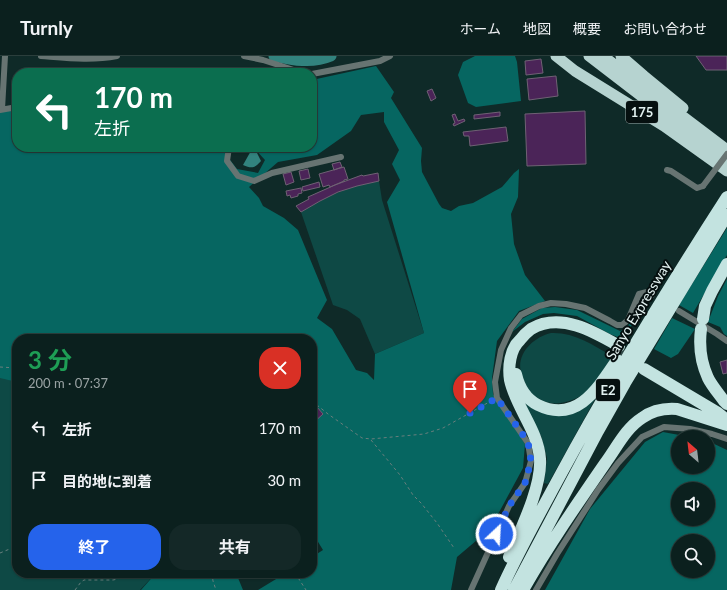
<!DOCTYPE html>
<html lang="ja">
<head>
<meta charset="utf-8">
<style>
	body { margin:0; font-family:Lato,"Noto Sans JP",sans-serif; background:#142827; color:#f1f3f6; height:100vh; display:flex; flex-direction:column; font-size:15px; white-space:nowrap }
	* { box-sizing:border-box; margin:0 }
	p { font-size:13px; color:#9aa3a4 }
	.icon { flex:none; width:22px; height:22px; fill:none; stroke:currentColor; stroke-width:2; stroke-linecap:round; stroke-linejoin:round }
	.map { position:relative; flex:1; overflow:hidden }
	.drawer { position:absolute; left:12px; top:278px; width:305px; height:244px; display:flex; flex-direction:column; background:#0b201e; border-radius:16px; box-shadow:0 1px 3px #0004,0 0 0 1px #2b3e3c }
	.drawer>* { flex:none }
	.guide { position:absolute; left:12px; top:12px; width:305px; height:84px; border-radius:16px; box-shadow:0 1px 3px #0004,0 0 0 1px #2b3e3c; background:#0b6e4f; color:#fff; overflow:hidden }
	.needle { width:26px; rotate:332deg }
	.controls { position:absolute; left:671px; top:374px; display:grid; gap:8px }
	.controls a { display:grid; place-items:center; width:44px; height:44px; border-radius:50%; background:#0b201e; box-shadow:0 1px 3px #0004,0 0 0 1px #2b3e3c; font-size:20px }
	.pin { position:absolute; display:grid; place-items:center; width:34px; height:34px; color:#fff; margin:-41px -17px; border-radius:50% 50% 50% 0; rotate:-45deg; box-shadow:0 0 4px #0007 }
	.pin .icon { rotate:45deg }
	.me { position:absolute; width:44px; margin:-22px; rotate:25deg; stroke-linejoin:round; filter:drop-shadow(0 0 3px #0008) }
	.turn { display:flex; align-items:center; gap:14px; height:84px; padding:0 16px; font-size:18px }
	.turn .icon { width:52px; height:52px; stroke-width:2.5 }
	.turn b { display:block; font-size:28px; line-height:34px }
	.round { display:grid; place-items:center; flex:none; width:42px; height:42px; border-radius:16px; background:#142827 }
	.overview { display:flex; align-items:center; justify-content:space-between; height:68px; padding:0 16px }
	h1 { font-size:24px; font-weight:700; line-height:30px; color:#1e9e55 }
	.button { display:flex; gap:8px; margin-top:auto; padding:8px 16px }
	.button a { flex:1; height:46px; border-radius:16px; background:#2563eb; color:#fff; font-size:16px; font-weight:700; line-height:46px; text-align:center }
	.button a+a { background:#142827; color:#f1f3f6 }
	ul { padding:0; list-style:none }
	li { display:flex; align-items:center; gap:12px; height:52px; padding:0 16px }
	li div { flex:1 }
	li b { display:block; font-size:15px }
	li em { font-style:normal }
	header { display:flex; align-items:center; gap:24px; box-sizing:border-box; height:56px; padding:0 20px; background:#0b201e; border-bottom:1px solid #2b3e3c }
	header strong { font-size:19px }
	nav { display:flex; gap:22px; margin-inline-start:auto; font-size:14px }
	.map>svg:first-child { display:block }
</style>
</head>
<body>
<header>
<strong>Turnly</strong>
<nav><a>ホーム</a><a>地図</a><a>概要</a><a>お問い合わせ</a></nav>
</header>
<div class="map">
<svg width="727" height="534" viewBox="0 0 727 534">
	<rect width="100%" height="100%" fill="#0f2a28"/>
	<path fill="#0e4945" d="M379 125 382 144 424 277 375 298 360 263 347 254 333 249 301 156C319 145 337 135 357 130 364 128 372 126 379 125Z
		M551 277C574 276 593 289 612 300 604 313 596 327 585 337 580 341 575 343 569 345 557 349 547 348 537 342 535 340 531 338 530 336 527 333 526 329 524 325 523 323 521 320 521 317 516 297 534 281 551 277Z
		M0 309 17 313V517H156L140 534H0Z
		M599 336 548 428 544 427 547 402 541 380 517 337 544 356Z"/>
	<path fill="#066661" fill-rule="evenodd" d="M475 0H515L517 6 521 45 476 51 468 47 458 19 463 6Z
		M376 10 394 36 391 42 422 92 421 105 422 116 439 148 442 152 451 155 459 150 473 147 502 131 514 117 519 113 518 141 511 158 514 188 525 219 545 245 519 255 497 285 492 322 493 338 525 388 523 412 490 473 457 501 451 534H258L286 517H312V501L323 494 312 476V283H17V326L0 322V56L17 54V91H222L221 92 237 113 258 117 265 104 253 91H312V24ZM384 56V66L399 94 392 108 400 124 387 146 424 277 375 298 374 324 367 317 356 314 332 273 317 262 327 244 298 174 284 162 263 150 259 142 249 131 278 106 317 99 351 75 361 59Z
		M727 172V199L693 257 679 249Z
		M727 223V280L724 278 720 271 708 266 718 240Z
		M649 242 623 283 610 278 577 260 554 257 543 258 525 266 512 276 522 263 542 252 555 251 577 254 620 275 627 272 642 243Z
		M672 262 695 273 678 298 671 302 654 293Z
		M663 376 690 381H678V411H708V385L727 394V534H545L590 453 645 386ZM678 433H708V463H678ZM678 485H708V515H678Z
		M156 517H236L243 534H141Z"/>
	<path fill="#32837e" d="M252 93 257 97 261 105C255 112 252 113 243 109Z"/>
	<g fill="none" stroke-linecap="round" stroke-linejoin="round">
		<path stroke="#32837e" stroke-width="11" d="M274 0C293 4 312 8 331 0"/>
	</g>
	<path fill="#4b2458" stroke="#6f6174" d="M696 0H727V14H706Z
		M541 3 543 17 526 19 525 5Z
		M556 20 558 40 529 44 527 23Z
		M432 33 436 42 431 45 427 35Z
		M585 55 586 108 527 110 525 58Z
		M500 56V60L474 63V59Z
		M455 58 458 65 464 63 465 65 454 70 453 68 455 67 452 59Z
		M506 71 508 85 470 90 469 80H464L463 76Z
		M340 106 342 111 334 114 332 108Z
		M344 111 348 123 344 124V125L330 131 329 129 323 131 319 118Z
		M308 113 310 122 301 124 299 115Z
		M291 116 294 126 286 129 283 118Z
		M378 117 379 125 357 130 338 136 320 145 301 156 296 150 309 143 308 141 335 129 362 119 363 120Z
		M319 126 320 131 303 135 302 131Z
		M301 132 302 137 298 138V140L291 142 290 139 287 140 286 135Z
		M727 304V317L723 318 720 306Z
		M317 351 323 358 312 368V355Z"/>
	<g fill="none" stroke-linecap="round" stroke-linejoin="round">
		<path stroke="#2f4846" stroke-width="12" stroke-dasharray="12 6" stroke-linecap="butt" d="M616 295 635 307"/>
		<path stroke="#697f7d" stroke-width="1" stroke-dasharray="3 3" stroke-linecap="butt" d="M0 311 17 312
			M312 345 328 358 362 382 371 383 424 378 443 372 491 345
			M371 384 400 419 413 439 421 447 437 467 454 492
			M0 497 17 490
			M212 517 213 525 216 534
			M295 517 306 534
			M75 534 81 526 84 524H113L118 523 125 517"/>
		<path stroke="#677472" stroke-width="6" d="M41 0C67 2 92 5 117 0
			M244 0 263 4 303 17
			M312 18 380 5 390 0
			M2 53 5 0
			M0 54 17 51
			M229 91 227 105 238 120 254 125 272 117 341 101
			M667 114 671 115 697 132 703 130
			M679 255 717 278 727 285
			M471 534 509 450 525 427 531 405 528 387 497 342 495 326 501 294 511 272 521 259 539 250 551 247 566 248 585 252 610 265 617 269H622L628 264 639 238 647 236 652 239
			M536 534 557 498 598 434 618 407 642 381 664 371 690 373 712 378 727 383"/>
		<path stroke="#b6d3d0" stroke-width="11" d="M556 0 575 15 664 70 727 115
			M589 0 727 106
			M603 0 727 94
			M621 0 644 20 683 52"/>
		<path stroke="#c3e3e0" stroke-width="12" d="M703 263 705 250 712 235 727 208
			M701 273C699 289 701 307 708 322 712 330 719 338 724 345L727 348
			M644 313 718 357 727 364
			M516 318C519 331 526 343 538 349 577 368 598 332 617 304
			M509 501C520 475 542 431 540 403 538 374 516 352 510 324 508 311 510 293 520 284 523 280 527 276 531 273 560 256 593 275 619 290
			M501 534C519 494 541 455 562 416 613 322 669 231 727 141
			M514 534 598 375 625 327 727 159
			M523 534C548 490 577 448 606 406 617 391 626 372 642 362 653 354 664 352 677 353L727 369"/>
		<path stroke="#677472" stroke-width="6" d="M703 130 727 98"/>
	</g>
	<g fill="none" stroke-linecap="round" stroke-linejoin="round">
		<path stroke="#2563eb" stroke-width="7" stroke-dasharray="0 12.6" d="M470 357 497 342 528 386 531 405 525 427 509 450 496 478"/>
	</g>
	<g text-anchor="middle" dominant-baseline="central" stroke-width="4" stroke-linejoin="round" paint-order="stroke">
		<g fill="#061010" stroke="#a0aead" stroke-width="1">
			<rect x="626" y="45" width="32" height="22" rx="3"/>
			<rect x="596" y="323" width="24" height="22" rx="3"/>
		</g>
		<g font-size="13" font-weight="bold" fill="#e2f1f0">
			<text x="642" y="56">175</text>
			<text x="608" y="334">E2</text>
		</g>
		<g font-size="14" fill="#e2f1f0" stroke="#061010">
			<text transform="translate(638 254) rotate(-59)">Sanyo Expressway</text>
		</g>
	</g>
</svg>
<div class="controls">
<a><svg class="needle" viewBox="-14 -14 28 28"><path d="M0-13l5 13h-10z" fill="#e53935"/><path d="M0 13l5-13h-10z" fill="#9aa3a4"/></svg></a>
<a><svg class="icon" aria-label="sound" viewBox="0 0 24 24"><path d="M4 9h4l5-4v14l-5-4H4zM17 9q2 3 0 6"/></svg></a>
<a><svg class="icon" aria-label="search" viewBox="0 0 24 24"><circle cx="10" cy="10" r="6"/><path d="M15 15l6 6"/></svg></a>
</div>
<div class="pin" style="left:470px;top:357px;background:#d93025"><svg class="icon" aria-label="arrive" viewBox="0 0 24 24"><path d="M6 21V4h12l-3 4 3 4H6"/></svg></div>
<svg class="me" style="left:496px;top:478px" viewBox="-20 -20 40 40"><circle r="17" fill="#2563eb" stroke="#fff" stroke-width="3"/><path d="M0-11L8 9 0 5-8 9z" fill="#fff"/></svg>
<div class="guide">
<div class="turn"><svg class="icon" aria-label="left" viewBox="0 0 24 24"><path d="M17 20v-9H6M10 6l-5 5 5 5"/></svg><div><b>170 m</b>左折</div></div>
</div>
<section class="drawer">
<div class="overview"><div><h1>3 分</h1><p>200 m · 07:37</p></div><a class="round" style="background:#d93025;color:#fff"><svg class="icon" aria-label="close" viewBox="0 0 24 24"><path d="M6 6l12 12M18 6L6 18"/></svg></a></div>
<ul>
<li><svg class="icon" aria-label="left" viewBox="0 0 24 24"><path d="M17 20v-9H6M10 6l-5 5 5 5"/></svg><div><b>左折</b></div><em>170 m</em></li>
<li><svg class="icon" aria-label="arrive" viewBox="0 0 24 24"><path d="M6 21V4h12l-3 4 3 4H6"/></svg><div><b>目的地に到着</b></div><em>30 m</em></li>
</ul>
<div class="button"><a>終了</a><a>共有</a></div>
</section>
</div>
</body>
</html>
